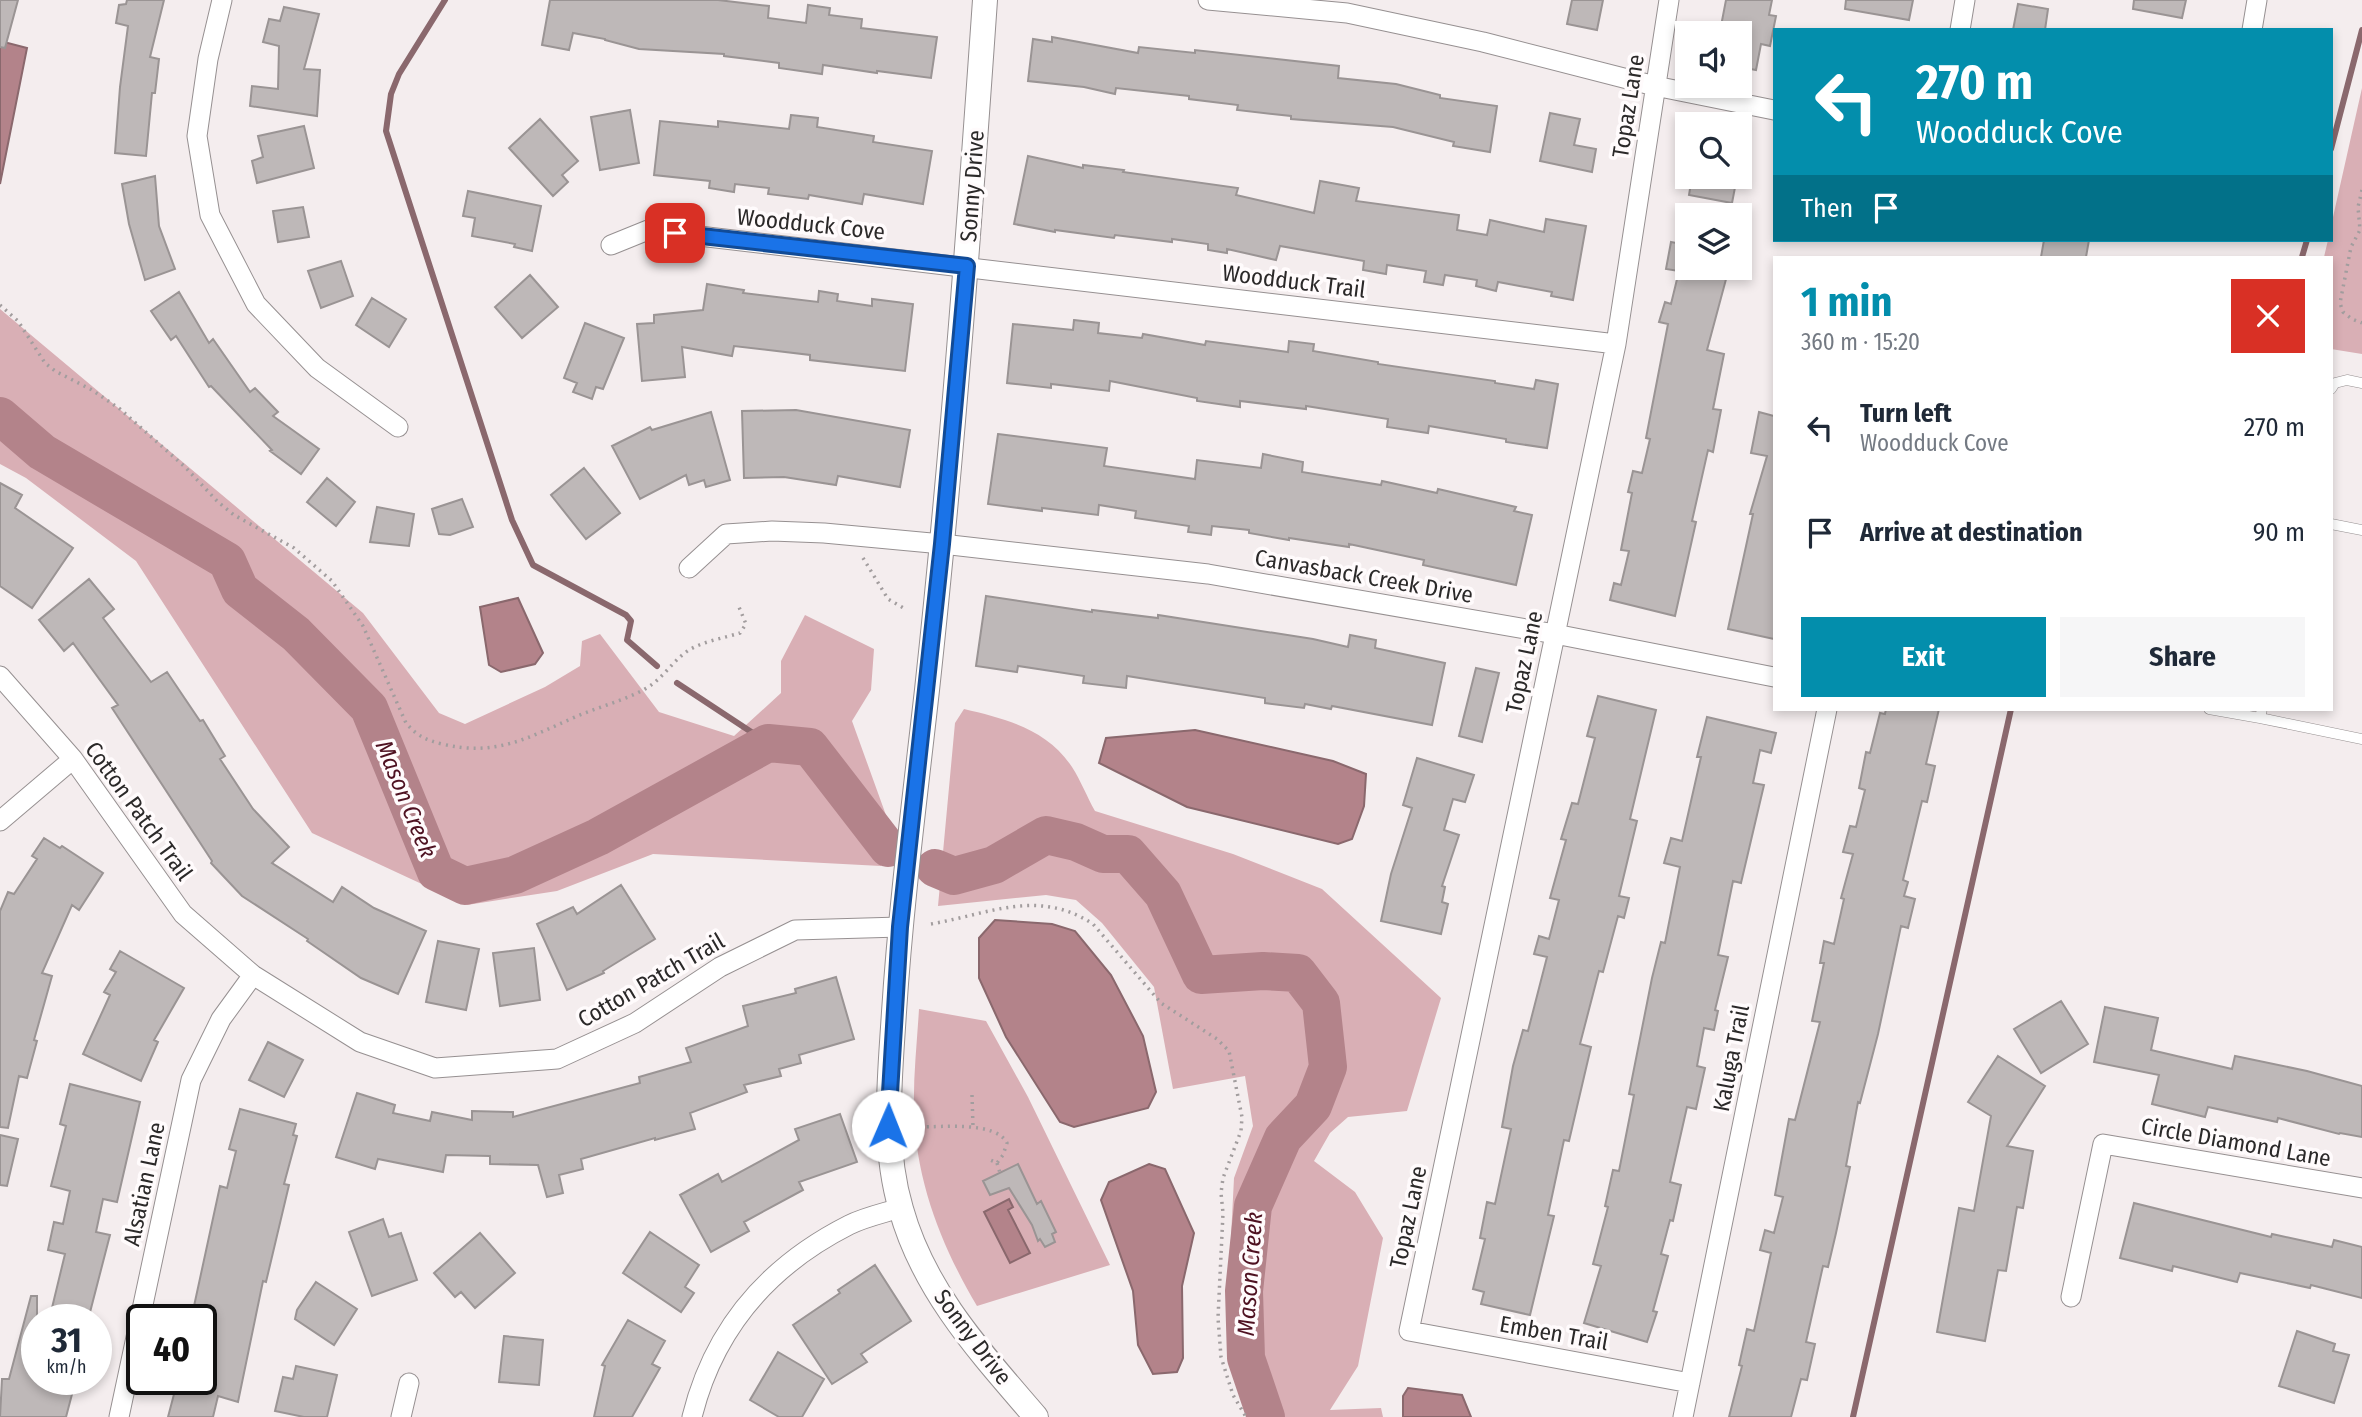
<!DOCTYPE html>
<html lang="en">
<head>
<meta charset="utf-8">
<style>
	body { margin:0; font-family:"Fira Sans Condensed",sans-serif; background:#f6f6f7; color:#1f2937; height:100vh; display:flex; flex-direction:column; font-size:26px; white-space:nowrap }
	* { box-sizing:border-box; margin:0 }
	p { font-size:23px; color:#747a83 }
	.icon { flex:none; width:38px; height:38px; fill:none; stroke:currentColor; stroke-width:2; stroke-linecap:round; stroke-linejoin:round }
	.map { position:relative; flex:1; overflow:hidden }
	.drawer { position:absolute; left:1773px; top:256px; width:560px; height:455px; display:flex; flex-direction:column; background:#fff; border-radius:0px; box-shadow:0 4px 10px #0003 }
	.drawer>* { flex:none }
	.banner { position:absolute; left:1773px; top:28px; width:560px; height:214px; border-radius:0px; box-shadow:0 4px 10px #0003; background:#038eac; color:#fff; overflow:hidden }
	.tools { position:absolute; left:1675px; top:21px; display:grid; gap:14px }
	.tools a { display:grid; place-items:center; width:77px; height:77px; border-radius:0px; background:#fff; box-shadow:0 4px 10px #0003; font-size:35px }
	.speed { position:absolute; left:21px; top:1304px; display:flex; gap:14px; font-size:35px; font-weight:700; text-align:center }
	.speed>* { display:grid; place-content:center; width:91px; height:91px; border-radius:50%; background:#fff; box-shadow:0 4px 10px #0003; line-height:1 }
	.speed small { font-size:18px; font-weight:400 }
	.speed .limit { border:4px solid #111; border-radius:10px; background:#fff; color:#111 }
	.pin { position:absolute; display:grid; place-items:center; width:60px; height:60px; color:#fff; margin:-30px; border-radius:14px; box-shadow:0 4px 10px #0006 }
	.me { position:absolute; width:77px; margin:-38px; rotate:1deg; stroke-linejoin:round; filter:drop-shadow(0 0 5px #0008) }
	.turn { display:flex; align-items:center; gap:24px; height:147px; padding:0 28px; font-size:32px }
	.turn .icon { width:91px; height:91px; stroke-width:2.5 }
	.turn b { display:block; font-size:49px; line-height:60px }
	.then { display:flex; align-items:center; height:66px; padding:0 28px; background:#0003; gap:14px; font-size:26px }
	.round { display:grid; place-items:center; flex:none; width:74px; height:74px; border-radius:0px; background:#f6f6f7 }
	.head { display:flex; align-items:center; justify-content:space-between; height:119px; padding:0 28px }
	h1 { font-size:42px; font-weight:700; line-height:52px; color:#038eac }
	.cta { display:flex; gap:14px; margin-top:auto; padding:14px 28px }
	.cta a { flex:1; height:80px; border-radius:0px; background:#038eac; color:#fff; font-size:28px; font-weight:700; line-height:80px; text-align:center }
	.cta a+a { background:#f6f6f7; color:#1f2937 }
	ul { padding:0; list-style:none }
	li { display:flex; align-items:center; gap:21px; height:105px; padding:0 28px }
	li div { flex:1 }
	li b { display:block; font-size:26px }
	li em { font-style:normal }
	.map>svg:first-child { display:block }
</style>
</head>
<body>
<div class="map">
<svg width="2362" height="1417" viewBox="0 0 2362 1417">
	<rect width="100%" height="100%" fill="#f4edee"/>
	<path fill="#d9afb5" d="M2362 88V354L2331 349V257H2324L2328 240H2331V226Z
		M0 309 363 613 439 713 465 724 545 687 580 666 582 641 600 634 659 712 734 736 781 693V661L805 615 874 649 871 690 852 721 887 818 881 866 653 854 557 891 467 905 312 833 136 561 26 478 0 464Z
		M964 709C1006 719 1047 729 1072 767 1081 781 1087 797 1095 811L1233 854 1322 889 1441 998 1407 1111 1348 1117 1330 1133 1314 1161 1355 1192 1383 1238 1358 1366 1330 1410 1381 1408 1383 1417H1255L1243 1396 1228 1357V1296L1234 1178 1253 1126 1245 1076 1173 1089 1154 987 1102 923 1076 900 1046 895 938 906 955 723Z
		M919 1009 986 1021 1028 1097 1110 1265 977 1306C942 1247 916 1182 914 1112 913 1078 917 1043 919 1009Z"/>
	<path fill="#b3838a" stroke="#8a686d" stroke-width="2" d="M0 41 27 48 0 184Z
		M518 598 543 653 535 664 501 672 489 665 480 607Z
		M1195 730 1333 761 1366 774 1364 806 1352 839 1338 844 1187 807 1099 763 1106 738Z
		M995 920 1052 924 1075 931 1111 975 1143 1036 1156 1092 1148 1108 1074 1127 1060 1122 1006 1037 979 978V938Z
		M1149 1164 1165 1169 1194 1233 1182 1286 1183 1358 1177 1372 1153 1374 1138 1345 1133 1291 1101 1200 1109 1182Z
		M1009 1199 1013 1207 1008 1210 1030 1253 1010 1263 984 1212Z
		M1408 1388 1462 1395 1471 1417H1403V1396Z"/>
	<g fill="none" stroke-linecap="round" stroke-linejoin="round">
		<path stroke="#8a686d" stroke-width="6" d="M445 0 399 74 391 94 386 131 512 520 533 565 626 615 631 621 627 640 657 666
			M2331 149 2362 30
			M2302 257 2307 240
			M677 683 768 743
			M1853 1417 2011 709"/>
		<path stroke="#b3838a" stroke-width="38" d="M0 416 42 452 227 561 240 590 296 634 369 708 436 872 465 886 515 875 598 837 768 743 810 747 888 848
			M935 868 954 876 994 865 1046 835 1076 842 1103 854H1128L1163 894 1201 975 1263 971 1298 973 1321 1003 1328 1067 1313 1106 1283 1138 1253 1206 1244 1291 1246 1358 1266 1417"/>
	</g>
	<path fill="#beb8b8" stroke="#9a9494" stroke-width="2" d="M0 0H18L5 48 0 47Z
		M127 0H164L150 57 159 59 155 93H152L146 156 115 153 120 87 128 26 116 23 119 5 126 4Z
		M550 0H718L769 6 768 18 806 23 808 5 830 8 829 15 862 19 861 28 937 37 931 78 877 71V73L823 65 822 74 779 68V63L724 56V54L639 49 605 40V39L573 33 569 50 542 45Z
		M1572 0H1603L1597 30 1567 24Z
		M1726 0H1772L1769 15 1776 16 1770 46 1761 44 1756 70 1740 67V33H1732L1733 28 1721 26Z
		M1846 0H1913L1909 20 1845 9Z
		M2134 0H2186L2182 18 2133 9Z
		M2018 4 2048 9 2045 30H2013Z
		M284 7 319 14 304 69 320 70 317 116 250 106 252 86 278 89 279 46 263 42 269 19 280 21Z
		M1052 37 1138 53 1139 47 1195 53V50L1339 66 1338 78 1396 84 1440 95V98L1497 106 1490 152 1453 146 1454 142 1393 127 1291 119V116L1237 110 1238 105 1189 99V96L1116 88 1115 94 1084 87 1028 81 1033 39 1052 42Z
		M630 110 639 163 600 170 591 117Z
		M1550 113 1580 119 1574 145 1596 149 1592 172 1540 161Z
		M791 115 818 118 817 127 874 136 873 142 932 151 923 204 864 194 862 204 809 195 808 199 768 194 769 188 735 184 734 192 709 188 710 181 654 175 660 121 718 127V121L789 129Z
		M540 119 578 161 562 175 568 182 553 196 509 148Z
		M304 126 314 168 257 183 252 161 263 157 258 136Z
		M1028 156 1083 168V165L1124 170 1123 172 1238 188 1236 195 1314 213 1320 181 1359 188 1356 201 1459 215 1457 230 1487 235 1490 220 1544 232 1546 219 1586 226 1573 300 1551 296 1552 292 1498 282 1496 291 1476 286 1477 280 1445 275 1443 285 1424 282 1426 271 1387 265 1386 274 1363 270 1364 261 1280 246 1276 260 1227 249V253L1208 250V244L1172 239V242L1115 235 1114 238 1055 230V232L1014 224Z
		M155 176 159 226 175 269 145 280 129 224 122 184Z
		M1692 177H1737L1732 203 1689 195Z
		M468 191 541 206 532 251 514 247 515 244 472 236 475 218 463 216Z
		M303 207 309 237 278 242 273 211Z
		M2044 240H2089L2086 257H2041Z
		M1671 242 1687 245V268H1729L1707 350 1724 354 1713 409 1721 410 1713 452 1708 450 1692 521 1696 522 1675 616 1610 600 1614 583 1621 585 1629 551 1621 550 1632 493 1628 492 1633 471 1642 473 1650 439 1646 438 1668 324 1659 322 1665 302 1671 304 1679 271 1666 269Z
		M341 261 353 296 321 308 308 271Z
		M530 275 558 307 522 338 495 307Z
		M707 284 744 290 743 293 818 302 819 291 838 294 837 301 872 306V299L913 304 905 371 810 360V355L734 346 732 356 682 347 685 377 642 381 637 324 654 323V315L703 310Z
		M179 292 209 343 213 339 250 392 255 388 278 412 273 416 319 449 301 474 270 451 272 450 211 386 209 387 176 336 171 340 151 311Z
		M372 298 406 319 389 347 356 325Z
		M1074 320 1099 323 1098 333 1142 338 1143 334 1205 345 1206 341 1288 352 1289 341 1314 344 1313 351 1378 362V364L1495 381V383L1534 389 1536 380 1558 384 1547 448 1506 442V439L1429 426 1428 433 1387 427 1388 419 1306 406V409L1240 401V407L1197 401V398L1110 381 1109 391 1051 384V388L1007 383 1013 324 1073 330Z
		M585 323 624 338 603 389 596 387 592 399 573 392 577 383 564 378Z
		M796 410 910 430 900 487 838 476 836 485 784 477 744 478 742 411Z
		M711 412 730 480 706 487 704 480 689 485 686 475 640 499 612 446 650 427 652 430Z
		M1759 412 1774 416V639L1728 629 1753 514H1750L1767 456 1751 453Z
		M998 434 1107 448 1104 466 1195 479 1197 460 1261 468 1263 454 1303 462 1302 472 1381 485 1382 481 1437 493 1438 489 1516 507 1514 511 1532 515 1516 585 1423 565 1424 560 1349 544V547L1289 538V540L1249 533V530L1212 526 1211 535 1188 532 1189 526 1135 518 1136 511 1099 505 1098 515 1042 508V511L988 504Z
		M584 468 620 513 586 539 551 495Z
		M327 478 355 502 336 526 307 502Z
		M0 483 22 495 15 508 73 548 32 608 0 586Z
		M462 499 473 527 450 535 439 534 432 509Z
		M377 507 414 514 409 546 370 542Z
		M89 579 114 609 103 618 151 682 167 672 200 721 203 720 225 756 220 759 253 809 289 847 272 863 333 902 342 887 374 908 426 931 398 994 361 978 307 941 308 939 242 896 211 863 212 861 112 708 118 705 73 643 64 651 39 620Z
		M986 596 1092 612V610L1158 618V615L1313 639 1348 647 1350 635 1376 640 1375 648 1445 663 1432 725 1332 706 1331 709 1305 704 1304 708 1265 703V698L1127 676 1126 688 1083 683 1084 676 1018 666 1017 672 976 666Z
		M1476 668 1499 673 1482 742 1459 736Z
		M1598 696 1656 710 1630 819 1637 821 1619 896 1629 898 1624 918 1618 916 1603 972 1599 971 1580 1044 1591 1047 1569 1141 1564 1140 1548 1215 1554 1216 1530 1315 1481 1304 1484 1292 1473 1289 1485 1239 1480 1238 1487 1202 1495 1204 1511 1129 1502 1127 1513 1066 1523 1030 1528 1031 1547 957 1534 954 1539 936 1549 939 1559 900 1550 898 1566 840 1561 839 1572 803 1578 804 1595 738 1587 736Z
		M1886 709H1939L1926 764 1935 766 1927 802 1922 801 1903 880 1908 882 1904 896 1915 899 1908 928 1901 926 1878 1034 1860 1103 1858 1102 1846 1166 1850 1167 1836 1233 1828 1267 1823 1266 1806 1342 1815 1344 1807 1380 1801 1379 1791 1417H1729L1742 1366 1739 1365 1747 1329 1754 1331 1771 1253 1760 1250 1765 1230 1774 1233 1783 1197 1775 1195 1789 1119 1795 1120 1820 1022 1812 1021 1824 963H1820L1824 941 1834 944 1844 899 1841 898 1853 854 1843 852 1850 826 1856 827 1865 790 1859 788 1866 752 1870 753 1880 713 1885 714Z
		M1707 717 1776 733 1771 753 1760 750 1753 783 1764 785 1741 883 1733 881 1718 955 1728 957 1715 1010 1718 1011 1714 1030 1704 1028 1697 1066 1705 1068 1696 1109 1687 1107 1670 1182 1681 1185 1673 1221 1670 1220 1661 1254 1668 1256 1653 1311 1657 1312 1647 1342 1584 1323 1601 1266 1593 1264 1608 1207 1605 1206 1613 1170 1619 1171 1634 1095 1629 1094 1652 978 1661 942 1665 943 1680 867 1664 863 1671 838 1682 841 1701 757H1697Z
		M1417 758 1474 775 1465 802 1453 799 1444 830 1459 835 1442 886 1445 887 1442 902 1448 904 1441 934 1381 921 1391 874 1412 808 1403 805Z
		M44 838 60 848 62 846 103 873 79 910 72 905 42 973 52 976 34 1040 37 1041 27 1078 19 1076 8 1128 0 1127V911L8 892 14 894 37 859 32 856Z
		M621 885 655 939 603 971 604 973 567 990 537 924 573 907 577 914Z
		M438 941 479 949 466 1010 426 1002Z
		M534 948 540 1000 500 1006 493 953Z
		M120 951 184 988 154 1040 158 1042 141 1081 83 1054 110 995 104 992 116 972 110 969Z
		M836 977 854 1039 799 1055 801 1063 779 1069 781 1076 744 1085 747 1092 690 1113 695 1129 655 1140V1138L581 1159 583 1169 559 1175 563 1193 547 1197 538 1165 490 1164V1156L446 1155 443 1172 378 1159 375 1169 336 1157 357 1093 395 1105 393 1113 430 1121 432 1112 472 1120V1111L513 1112V1117L640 1083 639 1077 691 1062 686 1048 748 1026 743 1006 796 993 795 989Z
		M2061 1001 2088 1044 2041 1073 2014 1029Z
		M2105 1007 2158 1018 2151 1050 2232 1069 2235 1056 2307 1071 2362 1086V1137L2340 1133 2339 1134 2278 1118 2277 1122 2208 1107 2205 1117 2152 1104 2159 1075 2094 1062Z
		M268 1042 303 1060 284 1097 249 1080Z
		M1998 1056 2045 1086 2007 1146 2033 1151 2023 1208 2017 1207 2006 1271 1998 1270 1985 1341 1937 1332 1959 1208 1974 1211 1991 1116 1968 1102Z
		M70 1084 140 1102 117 1202 103 1199 96 1232 110 1235 88 1320 51 1312 65 1254 48 1250 54 1222 63 1224 70 1191 51 1186 66 1126 60 1124Z
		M240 1109 296 1124 293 1135 297 1136 284 1184 289 1185 266 1282 263 1281 238 1402 218 1396 213 1417H168L178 1379H201V1320H191L220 1186 227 1188 236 1151 229 1149Z
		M840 1114 857 1162 799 1182 803 1190 744 1222 749 1231 711 1252 680 1195 718 1174 722 1182 799 1140 795 1129Z
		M0 1135 18 1139 7 1186 0 1185Z
		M1018 1164 1037 1204 1041 1201 1056 1232 1052 1234 1055 1242 1045 1247 1040 1239 1038 1241 1032 1225 1009 1188 990 1195 983 1181Z
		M2134 1203 2271 1237 2272 1234 2332 1247 2334 1240 2362 1247V1298L2311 1285 2310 1288 2240 1273 2237 1282 2173 1266 2172 1271 2120 1258Z
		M383 1219 389 1237 401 1233 417 1280 372 1296 349 1232Z
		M650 1232 699 1265 685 1287 694 1293 681 1312 623 1273Z
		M480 1233 515 1273 475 1308 461 1292 455 1297 434 1273Z
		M875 1265 911 1321 861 1354 867 1362 832 1384 793 1325 840 1293 838 1290Z
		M316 1282 357 1309 334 1345 295 1319 297 1310Z
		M31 1296H37V1379H76L66 1417H0L2 1379H9Z
		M628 1320 665 1341 652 1364 660 1368 632 1417H594L605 1366 602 1365Z
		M2297 1331 2335 1344 2333 1351 2349 1355 2334 1403 2279 1386Z
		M504 1336 543 1340 539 1385 499 1382Z
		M778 1352 824 1379 802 1417H779L750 1400Z
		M296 1366 337 1375 327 1417H304L275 1411 283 1377 293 1379Z"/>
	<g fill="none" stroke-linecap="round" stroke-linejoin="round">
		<g stroke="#969091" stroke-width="11">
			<path id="service" d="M2331 389 2335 383 2347 380 2362 383
				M2331 524 2362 530
				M2209 709 2260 718
				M2262 709 2260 718 2362 739"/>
		</g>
		<g stroke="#969091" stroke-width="21">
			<path id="minor" d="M222 0 208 59 197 136 210 215 256 304 317 368 398 427
				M1208 0 1347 13 1483 42 1655 86 1774 110
				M1669 0 1616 344 1409 1331 1690 1383
				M1960 30 1965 0
				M2252 30 2257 0
				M611 245 648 230 1616 344
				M689 568 726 534 772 531 824 533 942 544 1208 574 1555 634 1774 677
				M0 676 73 759 183 914 253 975 360 1042 435 1068 557 1059 635 1023 720 967 795 930 900 927
				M0 821 73 759
				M2071 1297 2103 1144 2362 1188
				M119 1417 191 1080 221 1019 253 975
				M401 1417 409 1383
				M692 1417C714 1328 768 1266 849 1225 865 1217 884 1213 900 1208
				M1683 1417 1827 709"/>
		</g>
		<g stroke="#969091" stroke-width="26">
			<path id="tertiary" d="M985 0C969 230 952 460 927 690 915 797 901 904 894 1012 890 1078 882 1145 901 1209 924 1292 982 1354 1036 1417"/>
		</g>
		<path stroke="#a29d9e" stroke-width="3.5" stroke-dasharray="2 5" stroke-linecap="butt" d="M2362 190 2358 207 2360 230 2351 247 2340 303 2343 312 2352 319 2362 323
			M0 305 18 321 45 363 55 371 92 390 120 409 185 467 218 502 234 515 294 548 332 581 363 626 406 723C417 736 426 740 442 744 495 757 528 738 575 717 598 707 623 701 645 689 663 679 672 661 689 650 704 641 724 638 740 633L746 624 739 607
			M863 558 888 599 907 610
			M931 924C989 914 1038 888 1093 924L1161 1003 1217 1039 1229 1051 1242 1117 1241 1131 1223 1178 1221 1193 1223 1213 1218 1318 1221 1357 1233 1395 1246 1417
			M972 1095 973 1127
			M920 1127C941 1127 996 1121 1007 1143L1003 1155 997 1163 988 1159
			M997 1163 1000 1173"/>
		<use href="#service" stroke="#fff" stroke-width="10"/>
		<use href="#minor" stroke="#fff" stroke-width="19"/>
		<use href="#tertiary" stroke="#fff" stroke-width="24"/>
	</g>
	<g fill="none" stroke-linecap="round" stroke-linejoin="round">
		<g stroke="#114b97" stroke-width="18">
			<path id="route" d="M675 233 967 266 942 544 900 927 888 1126"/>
		</g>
		<use href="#route" stroke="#1a73e8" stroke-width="12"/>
	</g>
	<g text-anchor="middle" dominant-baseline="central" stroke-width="7" stroke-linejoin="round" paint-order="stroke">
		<g font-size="23" fill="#2b2929" stroke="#fffbfc">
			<text transform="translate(1628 106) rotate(-81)">Topaz Lane</text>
			<text transform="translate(972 186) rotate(-86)">Sonny Drive</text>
			<text transform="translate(811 224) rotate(6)">Woodduck Cove</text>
			<text transform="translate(1294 281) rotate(7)">Woodduck Trail</text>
			<text transform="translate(1364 576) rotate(10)">Canvasback Creek Drive</text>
			<text transform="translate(1524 662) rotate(-78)">Topaz Lane</text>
			<text transform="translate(139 811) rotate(54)">Cotton Patch Trail</text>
			<text transform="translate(651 980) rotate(-30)">Cotton Patch Trail</text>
			<text transform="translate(1731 1058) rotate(-79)">Kaluga Trail</text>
			<text transform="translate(2236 1142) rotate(10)">Circle Diamond Lane</text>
			<text transform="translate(144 1184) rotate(-78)">Alsatian Lane</text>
			<text transform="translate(1408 1217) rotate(-78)">Topaz Lane</text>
			<text transform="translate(1554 1333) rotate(10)">Emben Trail</text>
			<text transform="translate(973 1337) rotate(53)">Sonny Drive</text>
		</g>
		<g font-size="24" font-style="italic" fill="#4e1121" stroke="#fffbfc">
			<text transform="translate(406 799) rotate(68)">Mason Creek</text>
			<text transform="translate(1250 1274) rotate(-86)">Mason Creek</text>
		</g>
	</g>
</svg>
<div class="tools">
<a><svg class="icon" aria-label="sound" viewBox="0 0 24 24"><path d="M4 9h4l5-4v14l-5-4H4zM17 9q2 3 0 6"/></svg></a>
<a><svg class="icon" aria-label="search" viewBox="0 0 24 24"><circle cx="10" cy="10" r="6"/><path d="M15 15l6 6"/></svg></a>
<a><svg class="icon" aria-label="layers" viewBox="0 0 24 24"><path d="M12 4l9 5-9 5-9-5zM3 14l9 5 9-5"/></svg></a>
</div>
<div class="speed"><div>31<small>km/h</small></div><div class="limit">40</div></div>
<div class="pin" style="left:675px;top:233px;background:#d93025"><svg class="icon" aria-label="arrive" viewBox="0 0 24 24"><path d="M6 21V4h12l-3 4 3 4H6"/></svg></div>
<svg class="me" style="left:888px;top:1126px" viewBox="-20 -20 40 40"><circle r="19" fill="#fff"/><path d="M0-13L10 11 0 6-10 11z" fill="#1a73e8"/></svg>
<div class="banner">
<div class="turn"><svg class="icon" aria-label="left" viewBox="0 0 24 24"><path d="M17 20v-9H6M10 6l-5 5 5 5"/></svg><div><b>270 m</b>Woodduck Cove</div></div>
<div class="then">Then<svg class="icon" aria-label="arrive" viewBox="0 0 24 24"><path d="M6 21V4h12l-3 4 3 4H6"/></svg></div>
</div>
<section class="drawer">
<div class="head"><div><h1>1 min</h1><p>360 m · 15:20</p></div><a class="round" style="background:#d93025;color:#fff"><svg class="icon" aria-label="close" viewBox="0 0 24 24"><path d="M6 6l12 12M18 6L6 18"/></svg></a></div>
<ul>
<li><svg class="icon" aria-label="left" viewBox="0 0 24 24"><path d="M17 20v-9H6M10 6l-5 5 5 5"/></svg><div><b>Turn left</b><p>Woodduck Cove</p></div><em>270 m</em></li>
<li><svg class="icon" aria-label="arrive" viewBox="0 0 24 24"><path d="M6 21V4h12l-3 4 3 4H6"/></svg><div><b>Arrive at destination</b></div><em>90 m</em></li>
</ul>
<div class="cta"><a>Exit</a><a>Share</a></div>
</section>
</div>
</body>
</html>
